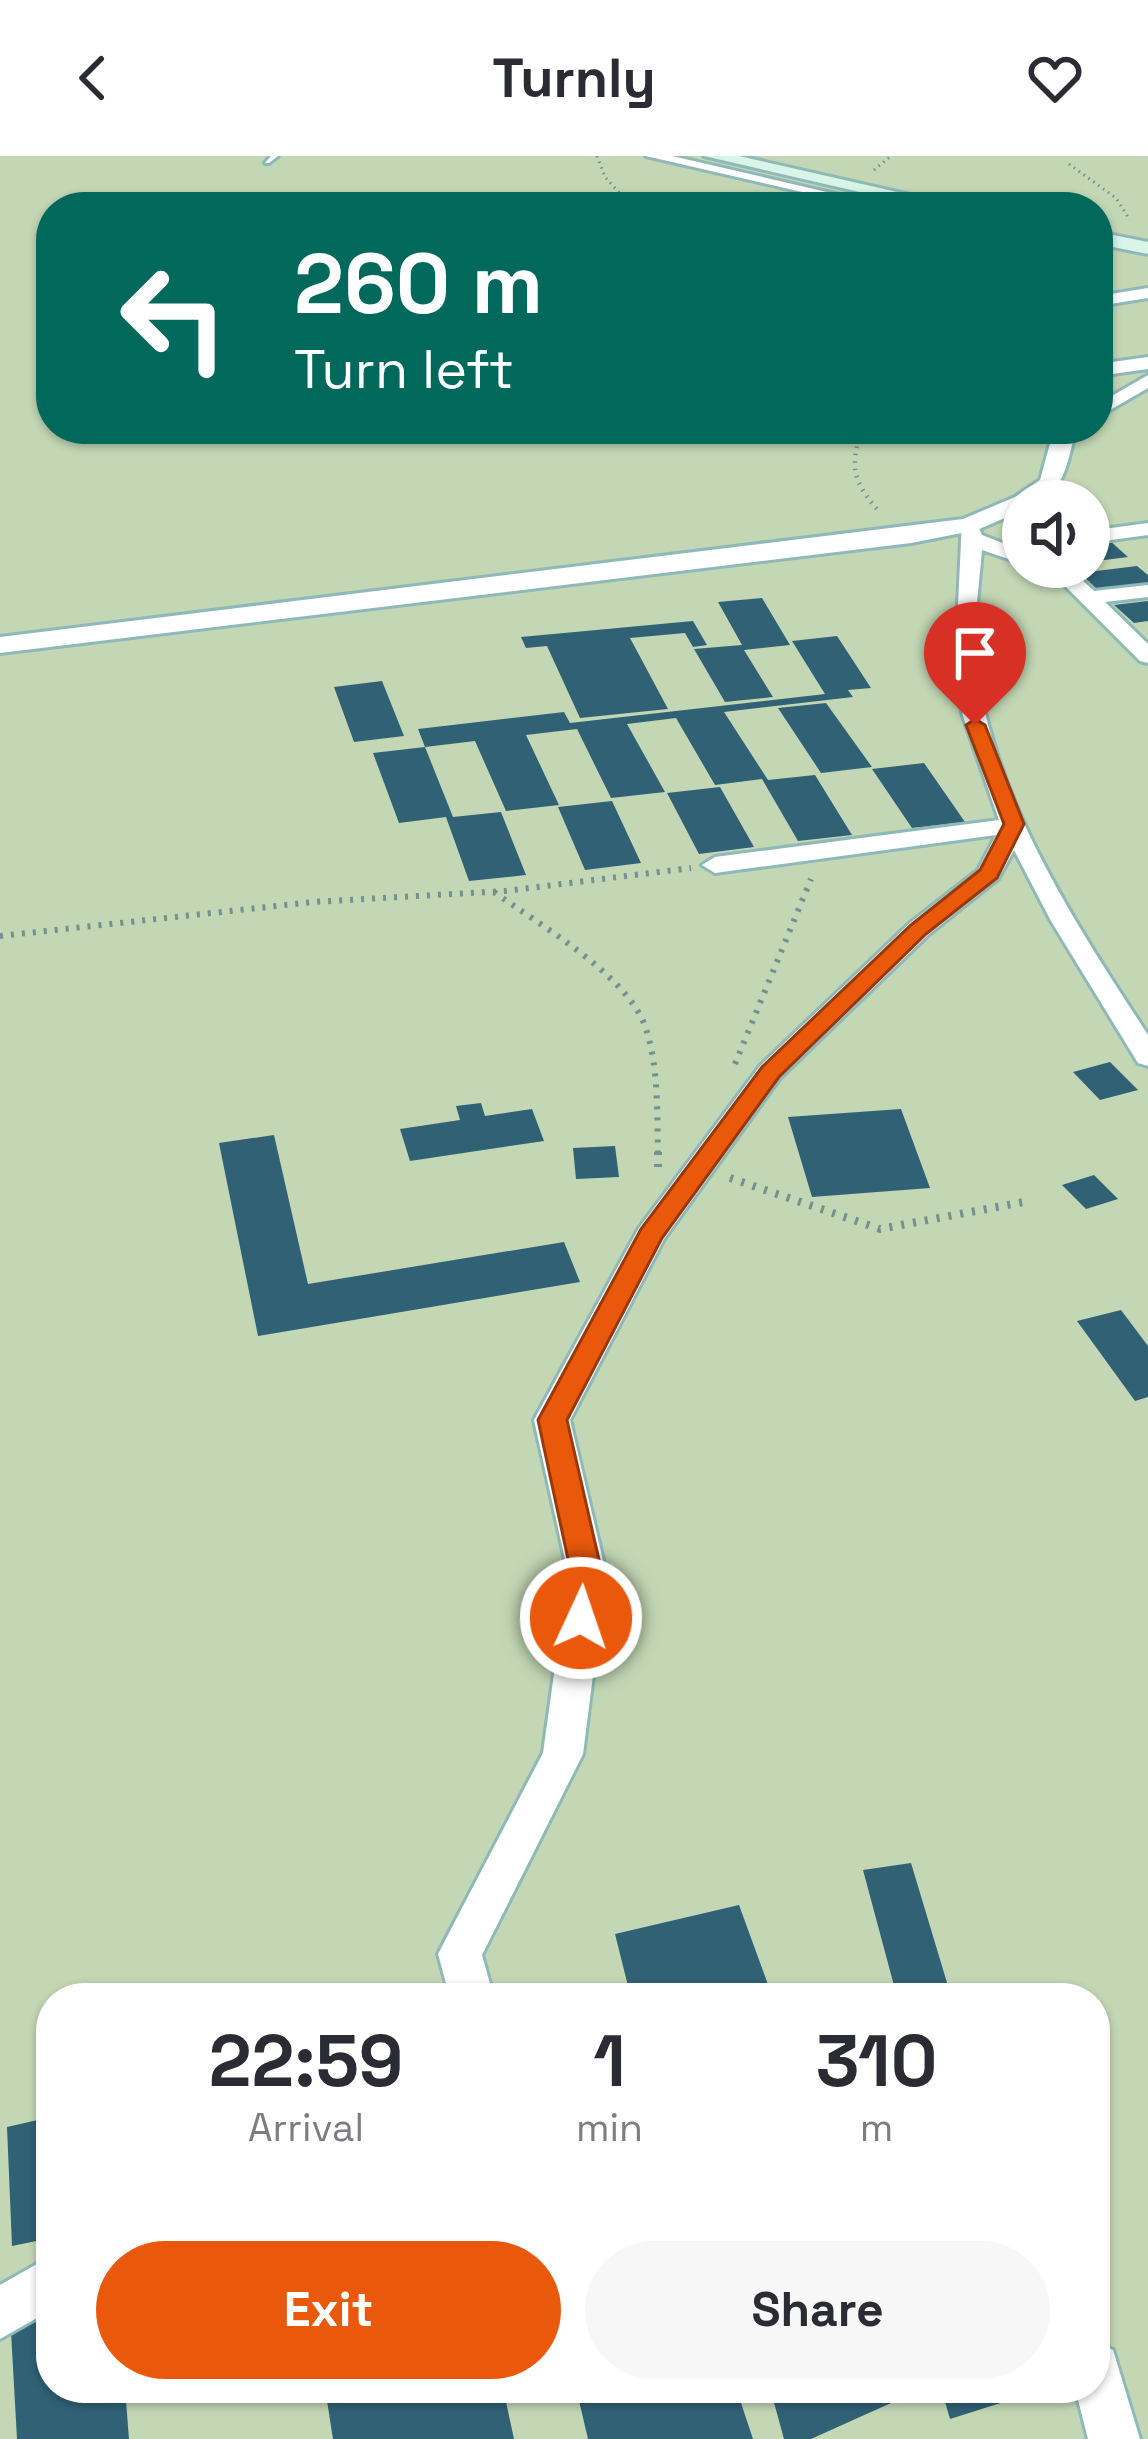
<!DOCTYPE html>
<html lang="en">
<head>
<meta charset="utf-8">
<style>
	body { margin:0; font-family:"Space Grotesk",sans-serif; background:#f7f7f7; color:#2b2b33; height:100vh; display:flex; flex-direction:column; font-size:45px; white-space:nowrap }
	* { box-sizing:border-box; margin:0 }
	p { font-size:39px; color:#7c7c81 }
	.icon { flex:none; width:66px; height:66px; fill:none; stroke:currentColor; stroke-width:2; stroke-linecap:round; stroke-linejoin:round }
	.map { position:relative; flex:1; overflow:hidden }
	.side { position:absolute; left:36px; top:1827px; width:1074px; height:420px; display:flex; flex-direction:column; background:#fff; border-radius:48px; box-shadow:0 3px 9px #0004 }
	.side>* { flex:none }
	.top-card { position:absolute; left:36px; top:36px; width:1077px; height:252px; border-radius:48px; box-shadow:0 3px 9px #0004; background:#00695c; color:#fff; overflow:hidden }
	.fabs { position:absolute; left:1002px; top:324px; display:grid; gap:24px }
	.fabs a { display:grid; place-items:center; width:108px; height:108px; border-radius:50%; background:#fff; box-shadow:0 3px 9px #0004; font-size:60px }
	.pin { position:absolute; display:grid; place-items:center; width:102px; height:102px; color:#fff; margin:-123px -51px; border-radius:50% 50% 50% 0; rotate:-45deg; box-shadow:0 0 12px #0007 }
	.pin .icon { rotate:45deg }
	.me { position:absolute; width:132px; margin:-66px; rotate:3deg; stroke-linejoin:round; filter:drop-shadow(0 0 9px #0008) }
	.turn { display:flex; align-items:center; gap:42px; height:252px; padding:0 60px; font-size:54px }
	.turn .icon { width:156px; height:156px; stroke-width:2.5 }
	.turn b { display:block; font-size:84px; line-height:102px }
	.eta { display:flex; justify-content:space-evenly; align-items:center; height:204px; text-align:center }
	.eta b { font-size:72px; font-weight:600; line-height:84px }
	.button { display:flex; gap:24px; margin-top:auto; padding:24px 60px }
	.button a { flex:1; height:138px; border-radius:72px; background:#ea580c; color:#fff; font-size:48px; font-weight:600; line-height:138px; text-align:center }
	.button a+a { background:#f7f7f7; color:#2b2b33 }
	header { display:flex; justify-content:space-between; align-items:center; height:156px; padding:0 60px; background:#fff; font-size:54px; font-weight:600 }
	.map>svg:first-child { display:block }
</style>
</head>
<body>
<header><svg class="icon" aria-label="back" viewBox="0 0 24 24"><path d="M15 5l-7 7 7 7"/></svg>Turnly<svg class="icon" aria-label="heart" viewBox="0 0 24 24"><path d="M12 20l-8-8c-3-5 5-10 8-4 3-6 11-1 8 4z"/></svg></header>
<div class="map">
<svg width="1148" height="2283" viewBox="0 0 1148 2283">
	<rect width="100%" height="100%" fill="#cbf7f6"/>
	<path fill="#c3d7b5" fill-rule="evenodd" d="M0 0H1148V2283H0ZM51 51H1098V273H51ZM1023 345H1089V411H1023ZM51 1842H1095V2232H51Z"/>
	<path fill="#316175" d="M1109 384 1128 401 1089 406V387Z
		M1137 410 1148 419V428L1099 435 1080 417Z
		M762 442 790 489 744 494 773 541 725 546 694 493 742 489 718 446Z
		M1148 445V465L1134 467 1114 449Z
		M693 465 707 489 693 491 685 477 630 482 668 553 580 562 547 490 526 492 521 481Z
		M837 480 871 532 848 534 853 541 724 556 768 624 815 619 852 679 798 685 762 623 715 629 676 562 627 568 665 636 611 642 577 573 526 579 559 649 506 655 475 585 425 591 453 661 501 656 526 719 469 725 446 661 399 667 373 597 425 591 418 573 564 556 570 567 825 538 792 485Z
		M382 525 404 580 354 586 334 531Z
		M826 547 872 611 821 617 778 552Z
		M924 607 965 666 912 672 872 613Z
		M720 631 754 691 699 698 667 637Z
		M612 645 641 707 585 714 558 651Z
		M1110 906 1138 934 1100 944 1073 916Z
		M481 947 485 960 532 953 544 985 410 1005 400 973 460 964 456 950Z
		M901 953 930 1032 812 1041 788 961Z
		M274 979 308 1128 564 1086 580 1126 258 1180 219 987Z
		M615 990 619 1021 576 1023 573 992Z
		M1094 1019 1118 1043 1086 1053 1062 1029Z
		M1121 1154 1148 1190V1241L1135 1245 1077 1165Z
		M911 1707 948 1830 896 1837 863 1714Z
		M739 1749 773 1842H631L615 1778Z
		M51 1961V2082L12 2090 7 1971Z
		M51 2147V2232H125L129 2283H17L10 2158Z
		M325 2232H503L514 2283H333Z
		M576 2232H736L753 2283H588Z
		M770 2232H909L911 2238 811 2283H784Z
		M941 2232H1045V2233L950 2263Z"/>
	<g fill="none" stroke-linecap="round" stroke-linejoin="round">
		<g stroke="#8fb9b8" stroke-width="6">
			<path id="service" d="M271 0H278L269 7H265Z"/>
		</g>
		<g stroke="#8fb9b8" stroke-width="6">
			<path id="minor" d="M646 0H672L870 46 863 50Z
				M1148 132V142L1098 150V140Z
				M1148 219V232L1098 261V248Z
				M962 365H976L982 379 1023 395V408L982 394C979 433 972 474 977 513 995 647 1076 768 1148 879V910L1138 907 1051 765 1014 694 998 723 928 779 780 922 664 1083 570 1264 606 1417 583 1598 482 1799 494 1842H450L438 1798 543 1597 568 1417 534 1264 639 1072 760 910 910 767 978 714 996 679 715 717 702 709 715 701 999 664 963 560 955 512Z
				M1148 367V379L1089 387V375Z
				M1037 411 1069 412 1094 435 1148 429V441L1105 446 1148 488V507L1140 505 1055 420Z
				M51 2100V2154L0 2183V2129Z
				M1095 2186 1113 2194 1140 2283H1088L1075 2232H1095Z"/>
		</g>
		<g stroke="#8fb9b8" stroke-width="6">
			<path id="tertiary" d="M1148 201V213L1098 220V208Z
				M1054 273H1076C1067 306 1065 345 1023 345V354L977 374 911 387 0 497V481L963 363 1015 341 1040 324Z"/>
		</g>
		<g stroke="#8fb9b8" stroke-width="6">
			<path id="secondary" d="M704 0H739L963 51H925Z
				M1098 76 1148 86V98L1098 88Z"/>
		</g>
		<path stroke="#729190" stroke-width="3" stroke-dasharray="1.5 4.5" stroke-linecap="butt" d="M597 0 605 21 632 51
			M1069 8 1116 42 1130 64
			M874 14 891 0"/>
		<path stroke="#729190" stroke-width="4.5" stroke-dasharray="1.5 6" stroke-linecap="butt" d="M845 273 858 287C849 318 860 333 880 357"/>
		<path stroke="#729190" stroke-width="6" stroke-dasharray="3 8" stroke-linecap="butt" d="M494 736C538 768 626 818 645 870 659 910 657 958 658 999
			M0 780 313 746 505 735 691 712
			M735 908 811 723"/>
		<path stroke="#729190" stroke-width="8" stroke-dasharray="3 9" stroke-linecap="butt" d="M658 996V1017
			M730 1022 880 1073 1029 1045"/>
		<use href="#service" fill="#fff" fill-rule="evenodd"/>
		<use href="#minor" fill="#fff" fill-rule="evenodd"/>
		<use href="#tertiary" fill="#fff" fill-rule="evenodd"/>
		<use href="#secondary" fill="#d8f5e8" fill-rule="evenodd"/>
	</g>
	<path fill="#ea580c" stroke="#983908" stroke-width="3" d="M975 563 985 569 1024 668 997 722 926 778 779 921 662 1082 567 1264 602 1417 592 1471 581 1475 570 1471 565 1462 571 1417 538 1264 641 1073 762 911 911 769 980 714 1004 668 966 569Z"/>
</svg>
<div class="fabs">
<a><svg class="icon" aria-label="sound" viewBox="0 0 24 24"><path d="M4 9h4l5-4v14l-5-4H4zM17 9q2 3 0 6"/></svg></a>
</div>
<div class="pin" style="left:975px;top:569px;background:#d93025"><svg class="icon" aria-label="arrive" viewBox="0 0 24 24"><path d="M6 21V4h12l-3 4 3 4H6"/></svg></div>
<svg class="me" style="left:581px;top:1462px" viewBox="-20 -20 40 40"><circle r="17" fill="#ea580c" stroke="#fff" stroke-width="3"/><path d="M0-11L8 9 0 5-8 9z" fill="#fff"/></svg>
<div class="top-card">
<div class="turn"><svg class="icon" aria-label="left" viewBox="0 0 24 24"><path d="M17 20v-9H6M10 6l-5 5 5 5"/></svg><div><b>260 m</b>Turn left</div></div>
</div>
<section class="side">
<div class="eta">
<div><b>22:59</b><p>Arrival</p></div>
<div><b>1</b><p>min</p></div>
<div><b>310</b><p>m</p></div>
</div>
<div class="button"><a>Exit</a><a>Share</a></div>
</section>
</div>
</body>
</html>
